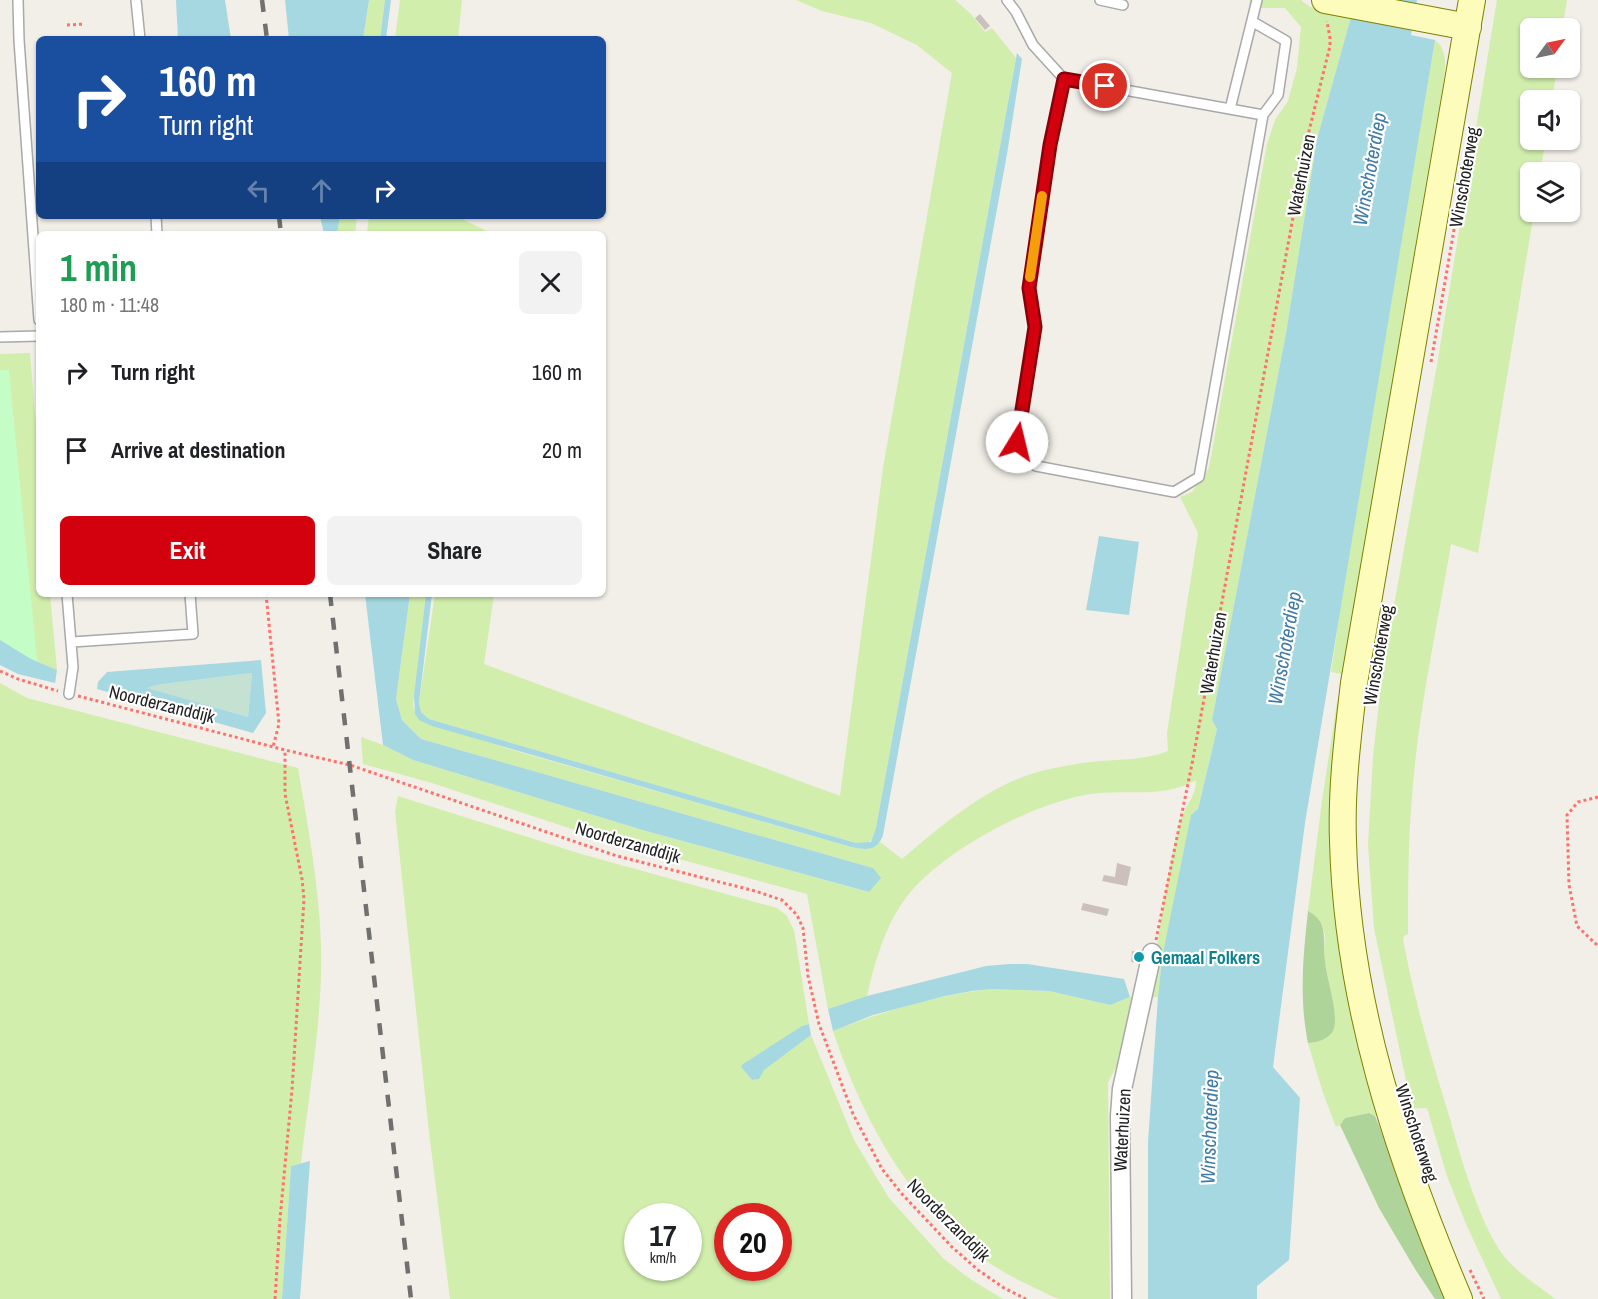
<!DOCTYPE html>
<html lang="en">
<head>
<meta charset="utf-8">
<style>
	body { margin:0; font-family:"Archivo Narrow",sans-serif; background:#f2f2f2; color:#202124; height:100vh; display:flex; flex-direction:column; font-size:22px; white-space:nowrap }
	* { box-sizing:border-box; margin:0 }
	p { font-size:20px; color:#757577 }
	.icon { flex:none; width:33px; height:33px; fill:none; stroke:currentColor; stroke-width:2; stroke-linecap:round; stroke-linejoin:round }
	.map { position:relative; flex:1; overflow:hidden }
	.drawer { position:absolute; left:36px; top:231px; width:570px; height:366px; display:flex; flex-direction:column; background:#fff; border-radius:9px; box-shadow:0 2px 4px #0004 }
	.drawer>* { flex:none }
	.guide { position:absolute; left:36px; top:36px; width:570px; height:183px; border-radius:9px; box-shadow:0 2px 4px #0004; background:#1a4fa0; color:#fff; overflow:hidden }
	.needle { width:39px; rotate:57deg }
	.tools { position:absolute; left:1520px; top:18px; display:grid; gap:12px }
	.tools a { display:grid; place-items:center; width:60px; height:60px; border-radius:9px; background:#fff; box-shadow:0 2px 4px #0004; font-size:30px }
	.speed { position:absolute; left:624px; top:1203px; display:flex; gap:12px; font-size:30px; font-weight:700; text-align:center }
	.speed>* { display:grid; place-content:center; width:78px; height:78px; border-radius:50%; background:#fff; box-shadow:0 2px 4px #0004; line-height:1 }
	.speed small { font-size:15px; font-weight:400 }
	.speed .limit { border:9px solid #d22; background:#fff; color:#111 }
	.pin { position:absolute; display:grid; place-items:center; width:51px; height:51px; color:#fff; margin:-26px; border:3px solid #fff; border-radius:50%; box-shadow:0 2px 6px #0007 }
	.me { position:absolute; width:66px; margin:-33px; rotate:9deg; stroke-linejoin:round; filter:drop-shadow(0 0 4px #0008) }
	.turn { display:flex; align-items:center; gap:21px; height:126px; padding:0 24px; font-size:27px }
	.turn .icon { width:78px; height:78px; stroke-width:2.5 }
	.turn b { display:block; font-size:42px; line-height:51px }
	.lanes { display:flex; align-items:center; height:57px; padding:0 24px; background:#0003; justify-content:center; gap:30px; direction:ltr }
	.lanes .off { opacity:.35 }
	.round { display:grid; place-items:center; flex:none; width:63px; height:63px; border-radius:9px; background:#f2f2f2 }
	.head { display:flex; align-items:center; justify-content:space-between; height:102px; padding:0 24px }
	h1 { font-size:36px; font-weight:800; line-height:45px; color:#1e9e55 }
	.primary-button { display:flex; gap:12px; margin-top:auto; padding:12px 24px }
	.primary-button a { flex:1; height:69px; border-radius:9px; background:#d3000e; color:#fff; font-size:24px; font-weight:800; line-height:69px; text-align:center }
	.primary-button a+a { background:#f2f2f2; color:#202124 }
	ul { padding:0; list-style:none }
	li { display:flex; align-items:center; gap:18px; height:78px; padding:0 24px }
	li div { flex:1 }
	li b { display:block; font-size:22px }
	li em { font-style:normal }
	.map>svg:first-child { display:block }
</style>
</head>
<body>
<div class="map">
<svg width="1598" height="1299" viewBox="0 0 1598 1299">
	<rect width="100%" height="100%" fill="#f2eee8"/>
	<path fill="#d1eeac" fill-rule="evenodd" d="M369 0H385L380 39H363Z
		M400 0H462L458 39H395Z
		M796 0H955L971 14 985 32 992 28 1016 58 876 828C874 840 869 846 856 843L429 719 421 712 419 703 435 594H494L484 664 840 796 883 468 952 73 917 45 871 23 822 11Z
		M1250 0H1301L1310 7 1351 17 1317 139 1286 333 1212 720 1217 729 1162 958 1158 997H1149C1159 939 1165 880 1180 823 1184 807 1196 797 1196 780 1165 798 1132 790 1098 793 1039 799 940 851 905 899 884 928 875 962 867 996L828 1009 807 894 581 832 432 783 363 764 361 737 383 745 413 760 646 831 868 892 873 868 421 739 402 720 396 699 410 594H426L413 706 417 717 509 749 851 847C861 849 872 852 880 842L902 859C946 822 996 778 1055 768 1067 766 1079 763 1091 762 1117 759 1143 761 1168 751L1167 733 1198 533 1180 497 1192 492 1209 468 1267 144 1275 120 1288 101 1297 68 1301 27 1285 8H1249Z
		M1497 0H1567L1562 28H1530V68H1557L1552 100H1530V140H1546L1540 172H1530V212H1534L1478 553 1451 544C1437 628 1418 712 1412 797 1408 842 1408 888 1408 934L1404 936 1403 939C1414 1000 1432 1060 1450 1119 1461 1159 1478 1217 1500 1251 1513 1270 1537 1285 1555 1299H1501L1466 1224 1447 1176 1427 1108 1399 1109 1395 1092 1408 1090 1374 928 1368 845 1373 757 1383 667 1438 359Z
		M1435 40C1449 51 1445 69 1443 85L1401 329 1368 549 1347 671 1342 674 1331 672 1349 549Z
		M340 216H357L355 234H337Z
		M369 216H456L493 234H367Z
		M30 353 39 463V594H50L57 670 31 659 0 640V354Z
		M0 683 27 698 298 768C308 827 319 885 321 945 323 1017 309 1091 301 1163L291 1166 282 1299H0Z
		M1343 692 1337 774 1382 1114 1375 1116 1369 1113 1345 1118 1340 1125 1336 1127 1323 1093 1308 1043H1314L1334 1021 1333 1002 1324 959 1325 935 1320 920 1308 911 1322 801 1337 702Z
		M398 796 581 854 777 908 787 916 794 930 809 1024 802 1026 741 1067 752 1080 759 1079 763 1070 811 1035 854 1140 889 1198 944 1259 970 1279 1003 1299H450L429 1132 395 812ZM638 1216H688V1268H638ZM728 1216H778V1268H728Z
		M992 989 1049 991 1110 1005 1130 997H1139C1131 1027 1124 1056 1108 1082L1110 1299C1095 1299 1075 1299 1060 1299 1051 1297 1040 1290 1031 1286 928 1240 867 1133 833 1031 884 1011 937 995 992 989Z"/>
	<path fill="#afd49a" d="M1308 911C1313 914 1319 918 1321 923 1326 936 1323 948 1325 961 1326 977 1340 1016 1333 1031 1329 1039 1316 1043 1308 1043 1299 998 1303 956 1308 911Z
		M1369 1113 1375 1116 1451 1299H1435L1415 1269 1379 1208 1340 1125 1345 1118Z"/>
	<path fill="#c4e1d2" d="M252 673 248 717 146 688 156 685Z"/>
	<path fill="#c4fdc5" d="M0 370H9L38 670 0 649Z"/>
	<path fill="#a6d8e2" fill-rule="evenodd" d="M176 0H225L231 39H178Z
		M285 0H369L363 39H289Z
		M385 0H391L386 39H380Z
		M1353 0H1417L1411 35 1435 40 1305 823 1273 1067 1300 1098 1289 1260 1257 1286V1299H1148V1142L1158 997 1162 958 1191 815 1198 809 1217 729 1212 720 1286 333 1317 139 1351 17Z
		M1017 53 1022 59 1007 154 883 835C877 852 866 850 851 847L432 726 419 720 415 714 414 695 426 594H432L419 703 421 712 429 719 856 843 871 842 876 828Z
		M320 216H340L337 234H324Z
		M1099 536 1139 542 1129 615 1086 610Z
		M365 594H410L396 699 402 720 421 739 873 868 881 878 869 892 646 831 413 760 383 745Z
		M0 640 31 659 57 670 55 683 18 674 0 665Z
		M261 660 266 713 253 733 97 689 98 682 107 672ZM252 673 248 717 147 688 156 685Z
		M1010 964H1027L1124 979 1130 997 1110 1005 1049 991 992 989 972 991 945 996 873 1015 833 1031 828 1009 867 996 986 966Z
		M809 1024 811 1035 764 1070 759 1079 752 1080 741 1067 743 1064 802 1026Z
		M310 1161 300 1299H282L291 1166Z"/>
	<path fill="#cbc0bb" d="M980 14 990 26 985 30 975 18Z
		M1117 863 1131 867 1127 886 1102 881 1104 875 1115 877Z
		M1083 903 1109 909 1107 916 1081 910Z
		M1132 951 1146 953 1145 963 1131 962Z"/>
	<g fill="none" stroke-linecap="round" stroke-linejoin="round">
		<g stroke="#a9a9a9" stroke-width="12">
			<path id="service" d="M18 0 19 40 39 320
				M136 0 140 39
				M1007 0 1016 12 1033 45 1064 79 1263 115 1278 95 1286 41 1253 22
				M1100 0 1123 5
				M1064 79 1050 145 1028 288 1035 327 1017 443 1026 459 1036 466 1174 492 1199 477 1263 115
				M1230 109 1257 0
				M156 216 157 234
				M0 337 39 336
				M67 594 73 667 69 694
				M72 642 193 634 190 594"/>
		</g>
		<g stroke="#a9a9a9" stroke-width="21">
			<path id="minor" d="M1122 1299 1120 1116 1122 1089 1152 953"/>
		</g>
		<g stroke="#7c8100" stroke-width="28">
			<path id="secondary" d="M1325 0 1468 27
				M1459 1299C1397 1153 1347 1001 1343 841 1341 788 1348 735 1354 683L1472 0"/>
		</g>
		<path stroke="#ff726c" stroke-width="3" stroke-dasharray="3 3" stroke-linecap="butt" d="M67 25 85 24
			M1431 362 1470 138
			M266 594 279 724 273 747
			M0 671 18 679 58 691
			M78 696 285 750 350 765 617 856 755 891 782 900 797 915 803 928 808 976 819 1024 853 1114 882 1169 902 1194 952 1247 978 1270 1004 1288 1026 1299
			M1598 797 1578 802 1567 815 1569 885 1577 926 1598 946
			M1156 940 1192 764 1309 131 1330 46V38L1327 21
			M1470 1270 1484 1299
			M275 1299 280 1219 292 1090 304 899 302 879 285 794V750"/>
		<use href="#service" stroke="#fff" stroke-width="9"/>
		<use href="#minor" stroke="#fff" stroke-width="18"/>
		<use href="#secondary" stroke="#fdfcbb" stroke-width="26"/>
		<path stroke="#707070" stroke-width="4.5" stroke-dasharray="12 12" stroke-linecap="butt" d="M262 0 267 39
			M279 216 281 234
			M330 594 411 1299"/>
	</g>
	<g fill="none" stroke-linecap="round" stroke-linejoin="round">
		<g stroke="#890009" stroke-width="15">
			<path id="route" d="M1017 442 1035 327 1029 288 1050 145 1064 79 1105 86"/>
		</g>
		<use href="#route" stroke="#d3000e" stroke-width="10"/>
		<path stroke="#f59e0b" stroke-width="10" d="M1030 277 1042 196"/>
	</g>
	<circle fill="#0f9aa8" stroke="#fff" stroke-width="2" cx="1139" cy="957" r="6"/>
	<g text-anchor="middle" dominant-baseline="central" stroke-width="4.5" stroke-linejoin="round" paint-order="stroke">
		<g font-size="18" fill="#222" stroke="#fff">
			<text transform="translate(1301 175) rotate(-79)">Waterhuizen</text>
			<text transform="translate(1464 177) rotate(-80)">Winschoterweg</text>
			<text transform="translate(1213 653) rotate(-80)">Waterhuizen</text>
			<text transform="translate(1378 655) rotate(-80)">Winschoterweg</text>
			<text transform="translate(162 704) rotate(14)">Noorderzanddijk</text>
			<text transform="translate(628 842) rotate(16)">Noorderzanddijk</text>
			<text transform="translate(1122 1130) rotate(-87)">Waterhuizen</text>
			<text transform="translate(1417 1133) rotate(72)">Winschoterweg</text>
			<text transform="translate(949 1220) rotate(45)">Noorderzanddijk</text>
		</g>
		<g font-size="18" font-weight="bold" fill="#0d838f" stroke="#fff" text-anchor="start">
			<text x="1151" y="957">Gemaal Folkers</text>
		</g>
		<g font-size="20" font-style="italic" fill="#417ba8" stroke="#fff">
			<text transform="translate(1369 169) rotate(-80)">Winschoterdiep</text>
			<text transform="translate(1284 648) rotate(-80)">Winschoterdiep</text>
			<text transform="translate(1209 1127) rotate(-88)">Winschoterdiep</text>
		</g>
	</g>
</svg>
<div class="tools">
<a><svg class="needle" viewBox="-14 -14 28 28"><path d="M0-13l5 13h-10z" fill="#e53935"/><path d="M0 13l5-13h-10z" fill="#757577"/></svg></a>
<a><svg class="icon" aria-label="sound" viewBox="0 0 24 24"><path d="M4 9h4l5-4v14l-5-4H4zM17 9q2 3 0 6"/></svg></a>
<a><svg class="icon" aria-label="layers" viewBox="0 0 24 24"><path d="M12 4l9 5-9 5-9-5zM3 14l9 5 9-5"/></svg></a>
</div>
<div class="speed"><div>17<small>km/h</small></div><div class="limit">20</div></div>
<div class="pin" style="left:1105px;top:86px;background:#d93025"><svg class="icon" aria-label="arrive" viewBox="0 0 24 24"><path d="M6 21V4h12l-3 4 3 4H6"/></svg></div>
<svg class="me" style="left:1017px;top:442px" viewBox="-20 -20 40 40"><circle r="19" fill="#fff"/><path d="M0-13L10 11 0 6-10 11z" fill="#d3000e"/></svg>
<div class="guide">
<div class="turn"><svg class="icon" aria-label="right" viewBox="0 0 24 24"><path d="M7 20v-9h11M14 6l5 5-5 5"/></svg><div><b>160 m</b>Turn right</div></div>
<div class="lanes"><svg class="icon off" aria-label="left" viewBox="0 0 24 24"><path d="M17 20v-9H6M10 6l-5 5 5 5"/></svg><svg class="icon off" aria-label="ahead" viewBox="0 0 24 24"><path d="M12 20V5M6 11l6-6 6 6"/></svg><svg class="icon" aria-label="right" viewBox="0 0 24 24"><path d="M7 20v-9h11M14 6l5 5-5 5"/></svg></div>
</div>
<section class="drawer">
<div class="head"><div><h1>1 min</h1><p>180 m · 11:48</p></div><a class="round"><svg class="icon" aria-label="close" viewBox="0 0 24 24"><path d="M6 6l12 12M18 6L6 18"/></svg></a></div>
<ul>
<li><svg class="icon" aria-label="right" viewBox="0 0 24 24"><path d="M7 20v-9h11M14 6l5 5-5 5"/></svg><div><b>Turn right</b></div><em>160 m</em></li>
<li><svg class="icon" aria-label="arrive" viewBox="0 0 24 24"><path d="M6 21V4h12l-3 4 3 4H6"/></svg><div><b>Arrive at destination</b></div><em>20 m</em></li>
</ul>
<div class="primary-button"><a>Exit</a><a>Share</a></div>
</section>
</div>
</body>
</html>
